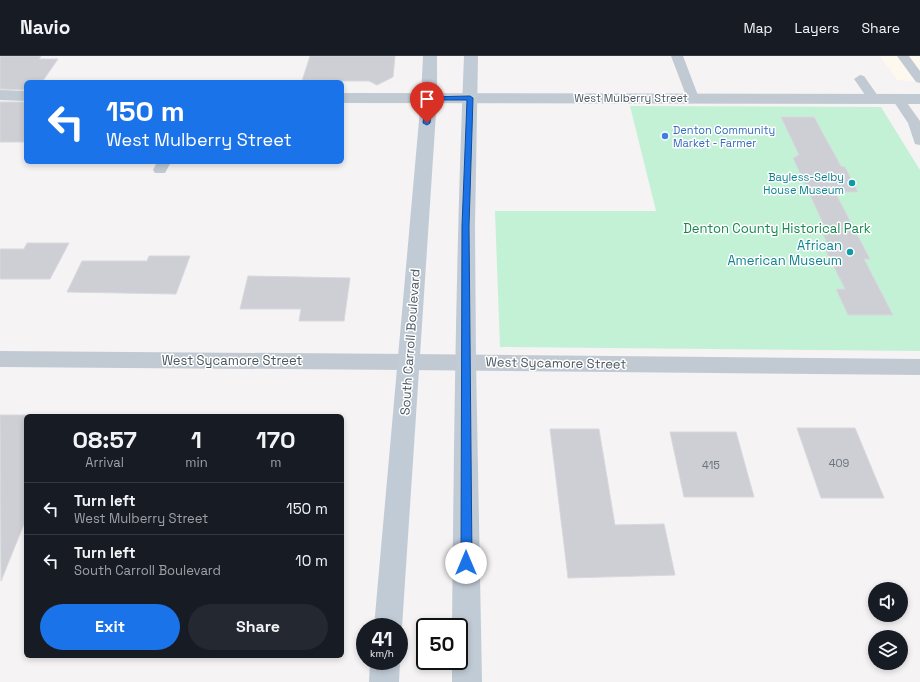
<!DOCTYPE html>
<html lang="en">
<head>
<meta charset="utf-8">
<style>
	body { margin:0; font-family:"Space Grotesk",sans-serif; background:#242831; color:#f1f3f6; height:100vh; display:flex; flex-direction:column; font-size:15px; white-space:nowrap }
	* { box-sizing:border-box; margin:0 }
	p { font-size:13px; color:#9ea1a6 }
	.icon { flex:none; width:22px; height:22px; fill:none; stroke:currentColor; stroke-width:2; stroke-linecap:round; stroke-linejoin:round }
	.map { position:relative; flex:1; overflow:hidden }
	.sheet { position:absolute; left:24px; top:358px; width:320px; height:244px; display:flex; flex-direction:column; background:#171b24; border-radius:6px; box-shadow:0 2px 6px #0003 }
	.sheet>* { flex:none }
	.guide { position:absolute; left:24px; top:24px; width:320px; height:84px; border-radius:6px; box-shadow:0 2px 6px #0003; background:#1a73e8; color:#fff; overflow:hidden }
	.tools { position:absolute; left:868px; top:526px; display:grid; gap:8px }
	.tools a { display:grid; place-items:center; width:40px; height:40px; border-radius:50%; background:#171b24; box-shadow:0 2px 6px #0003; font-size:20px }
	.speed { position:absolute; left:356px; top:562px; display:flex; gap:8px; font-size:20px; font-weight:700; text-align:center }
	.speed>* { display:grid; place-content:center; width:52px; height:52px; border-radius:50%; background:#171b24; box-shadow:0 2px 6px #0003; line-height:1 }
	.speed small { font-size:10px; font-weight:400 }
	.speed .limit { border:2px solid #111; border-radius:6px; background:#fff; color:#111 }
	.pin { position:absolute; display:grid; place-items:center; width:34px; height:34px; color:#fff; margin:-41px -17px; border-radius:50% 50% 50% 0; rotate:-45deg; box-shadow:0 0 4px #0007 }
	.pin .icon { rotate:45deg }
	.me { position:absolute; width:44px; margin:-22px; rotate:0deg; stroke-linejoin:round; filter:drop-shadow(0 0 3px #0008) }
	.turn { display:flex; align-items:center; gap:14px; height:84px; padding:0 16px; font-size:18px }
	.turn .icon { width:52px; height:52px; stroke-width:2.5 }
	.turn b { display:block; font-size:28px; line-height:34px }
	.eta { display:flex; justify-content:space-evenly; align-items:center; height:68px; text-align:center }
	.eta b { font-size:24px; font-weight:800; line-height:28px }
	.primary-button { display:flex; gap:8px; margin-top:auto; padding:8px 16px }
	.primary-button a { flex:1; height:46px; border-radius:24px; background:#1a73e8; color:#fff; font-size:16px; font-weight:800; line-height:46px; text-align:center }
	.primary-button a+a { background:#242831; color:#f1f3f6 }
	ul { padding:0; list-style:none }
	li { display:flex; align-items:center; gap:12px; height:52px; padding:0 16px; border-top:1px solid #363941 }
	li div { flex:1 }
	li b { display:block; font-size:15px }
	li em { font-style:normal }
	header { display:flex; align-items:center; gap:24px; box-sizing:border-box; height:56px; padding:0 20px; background:#171b24; border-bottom:1px solid #363941 }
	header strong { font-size:19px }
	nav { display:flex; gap:22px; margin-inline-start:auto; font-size:14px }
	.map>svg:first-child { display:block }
</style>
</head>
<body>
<header>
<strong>Navio</strong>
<nav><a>Map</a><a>Layers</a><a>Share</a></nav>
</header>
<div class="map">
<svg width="920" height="626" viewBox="0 0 920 626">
	<rect width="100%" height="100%" fill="#f5f3f3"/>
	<path fill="#fdf9ef" d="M880 0H920V26L897 24Z"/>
	<path fill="#c3f1d5" d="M630 50 881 51 920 114V295L500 291 495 155H656Z"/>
	<path fill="#cdcfd5" stroke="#d7d9de" d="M0 0H41L39 3H58L42 26H26V34L0 33Z
		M310 0H395L393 21 377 29 369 25H302Z
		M0 46H26V86H0Z
		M781 61H814L841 110 845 111 858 136H835L870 203H864L893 259H848L836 233H845L823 189H828L823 178H828L793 102 799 99Z
		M27 187H69L50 223H0V193H24Z
		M149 200H190L176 238 67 236 82 205H147Z
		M248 220 350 222 344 265H299L301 253H240Z
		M0 359H26V463L1 525Z
		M797 372H855L884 442H821Z
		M550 373H599L615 469 664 468 675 519 568 522Z
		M670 376H736L754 441H684Z"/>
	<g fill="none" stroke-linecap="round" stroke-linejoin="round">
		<path fill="#c1cad2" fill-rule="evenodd" d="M671 0H683L699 42 697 45 693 46 687 42Z
			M897 0H909L920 15V27L916 26Z
			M860 19 864 20 878 40 880 43 878 46H870L854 23Z
			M898 39 902 40 920 65V89L915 88 908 67 892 43Z
			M157 106H171L165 117H155L153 114Z"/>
		<path fill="#c1cad2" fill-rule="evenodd" d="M0 34 26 35V45L0 44Z
			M342 37 920 38V48L342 47Z
			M0 295 408 298 416 300 419 306 416 312 408 314 0 311Z"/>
		<path fill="#c1cad2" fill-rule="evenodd" d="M408 298 920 303V319L408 314 400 312 397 306 400 300Z"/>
		<path fill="#c1cbd6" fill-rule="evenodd" d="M423 0H437V42L402 571 399 578V571H374L421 42Z
			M464 0H478L475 170 476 306 482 626H452V605H459V571H452C454 380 456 190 464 0Z
			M399 604 400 605 399 626H369L370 605H399Z"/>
	</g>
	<path fill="#1a73e8" stroke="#114b97" d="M470 40 473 42 469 170 472 507 470 510 466 512 462 510 461 507 462 170 467 44H432L430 67 427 69 423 67 426 41Z"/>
	<circle fill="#3f7fe0" stroke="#fff" stroke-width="1.5" cx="665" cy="80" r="4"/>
	<g fill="#0f9aa8" stroke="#fff" stroke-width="1.5">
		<circle cx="852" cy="127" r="4"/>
		<circle cx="850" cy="196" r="4"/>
	</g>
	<g text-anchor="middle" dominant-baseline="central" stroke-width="3" stroke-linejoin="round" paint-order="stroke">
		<g font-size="11" fill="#4a5661" stroke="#fff">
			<text x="631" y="42">West Mulberry Street</text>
		</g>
		<g font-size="11" fill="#366cbe" stroke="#fff" text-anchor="start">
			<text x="673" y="74">Denton Community<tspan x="673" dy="13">Market - Farmer</tspan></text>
		</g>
		<g font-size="11" fill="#0d838f" stroke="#fff" text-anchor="end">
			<text x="844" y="121">Bayless-Selby<tspan x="844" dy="13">House Museum</tspan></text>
		</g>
		<g font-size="11" fill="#6b747e">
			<text x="839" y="407">409</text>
			<text x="711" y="409">415</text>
		</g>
		<g font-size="13" fill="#17864f" stroke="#fff">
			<text x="777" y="172">Denton County Historical Park</text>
		</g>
		<g font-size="13" fill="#0d838f" stroke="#fff" text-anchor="end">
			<text x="842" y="189">African<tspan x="842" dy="15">American Museum</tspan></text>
		</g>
		<g font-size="13" fill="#4a5661" stroke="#fff">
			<text transform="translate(410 286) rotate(-86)">South Carroll Boulevard</text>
			<text x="232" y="304">West Sycamore Street</text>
			<text transform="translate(556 307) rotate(1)">West Sycamore Street</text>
		</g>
	</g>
</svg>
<div class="tools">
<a><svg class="icon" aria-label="sound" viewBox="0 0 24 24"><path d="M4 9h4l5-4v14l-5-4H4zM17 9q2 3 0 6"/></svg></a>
<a><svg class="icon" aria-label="layers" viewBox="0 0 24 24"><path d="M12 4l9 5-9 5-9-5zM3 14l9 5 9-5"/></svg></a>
</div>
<div class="speed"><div>41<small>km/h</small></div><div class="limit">50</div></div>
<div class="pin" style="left:427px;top:67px;background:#d93025"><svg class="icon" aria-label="arrive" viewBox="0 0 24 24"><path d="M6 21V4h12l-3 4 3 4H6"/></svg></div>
<svg class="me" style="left:466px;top:507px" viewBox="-20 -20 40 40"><circle r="19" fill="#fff"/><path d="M0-13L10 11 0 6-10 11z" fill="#1a73e8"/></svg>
<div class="guide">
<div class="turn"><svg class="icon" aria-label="left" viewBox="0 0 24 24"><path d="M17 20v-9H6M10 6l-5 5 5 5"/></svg><div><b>150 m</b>West Mulberry Street</div></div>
</div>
<section class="sheet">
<div class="eta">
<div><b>08:57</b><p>Arrival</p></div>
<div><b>1</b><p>min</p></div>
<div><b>170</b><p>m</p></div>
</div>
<ul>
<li><svg class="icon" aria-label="left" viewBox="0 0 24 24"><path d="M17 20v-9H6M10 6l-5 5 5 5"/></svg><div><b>Turn left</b><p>West Mulberry Street</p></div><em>150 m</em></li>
<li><svg class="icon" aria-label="left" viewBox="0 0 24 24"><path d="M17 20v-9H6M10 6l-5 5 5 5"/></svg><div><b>Turn left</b><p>South Carroll Boulevard</p></div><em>10 m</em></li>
</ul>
<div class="primary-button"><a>Exit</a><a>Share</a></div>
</section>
</div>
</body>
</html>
